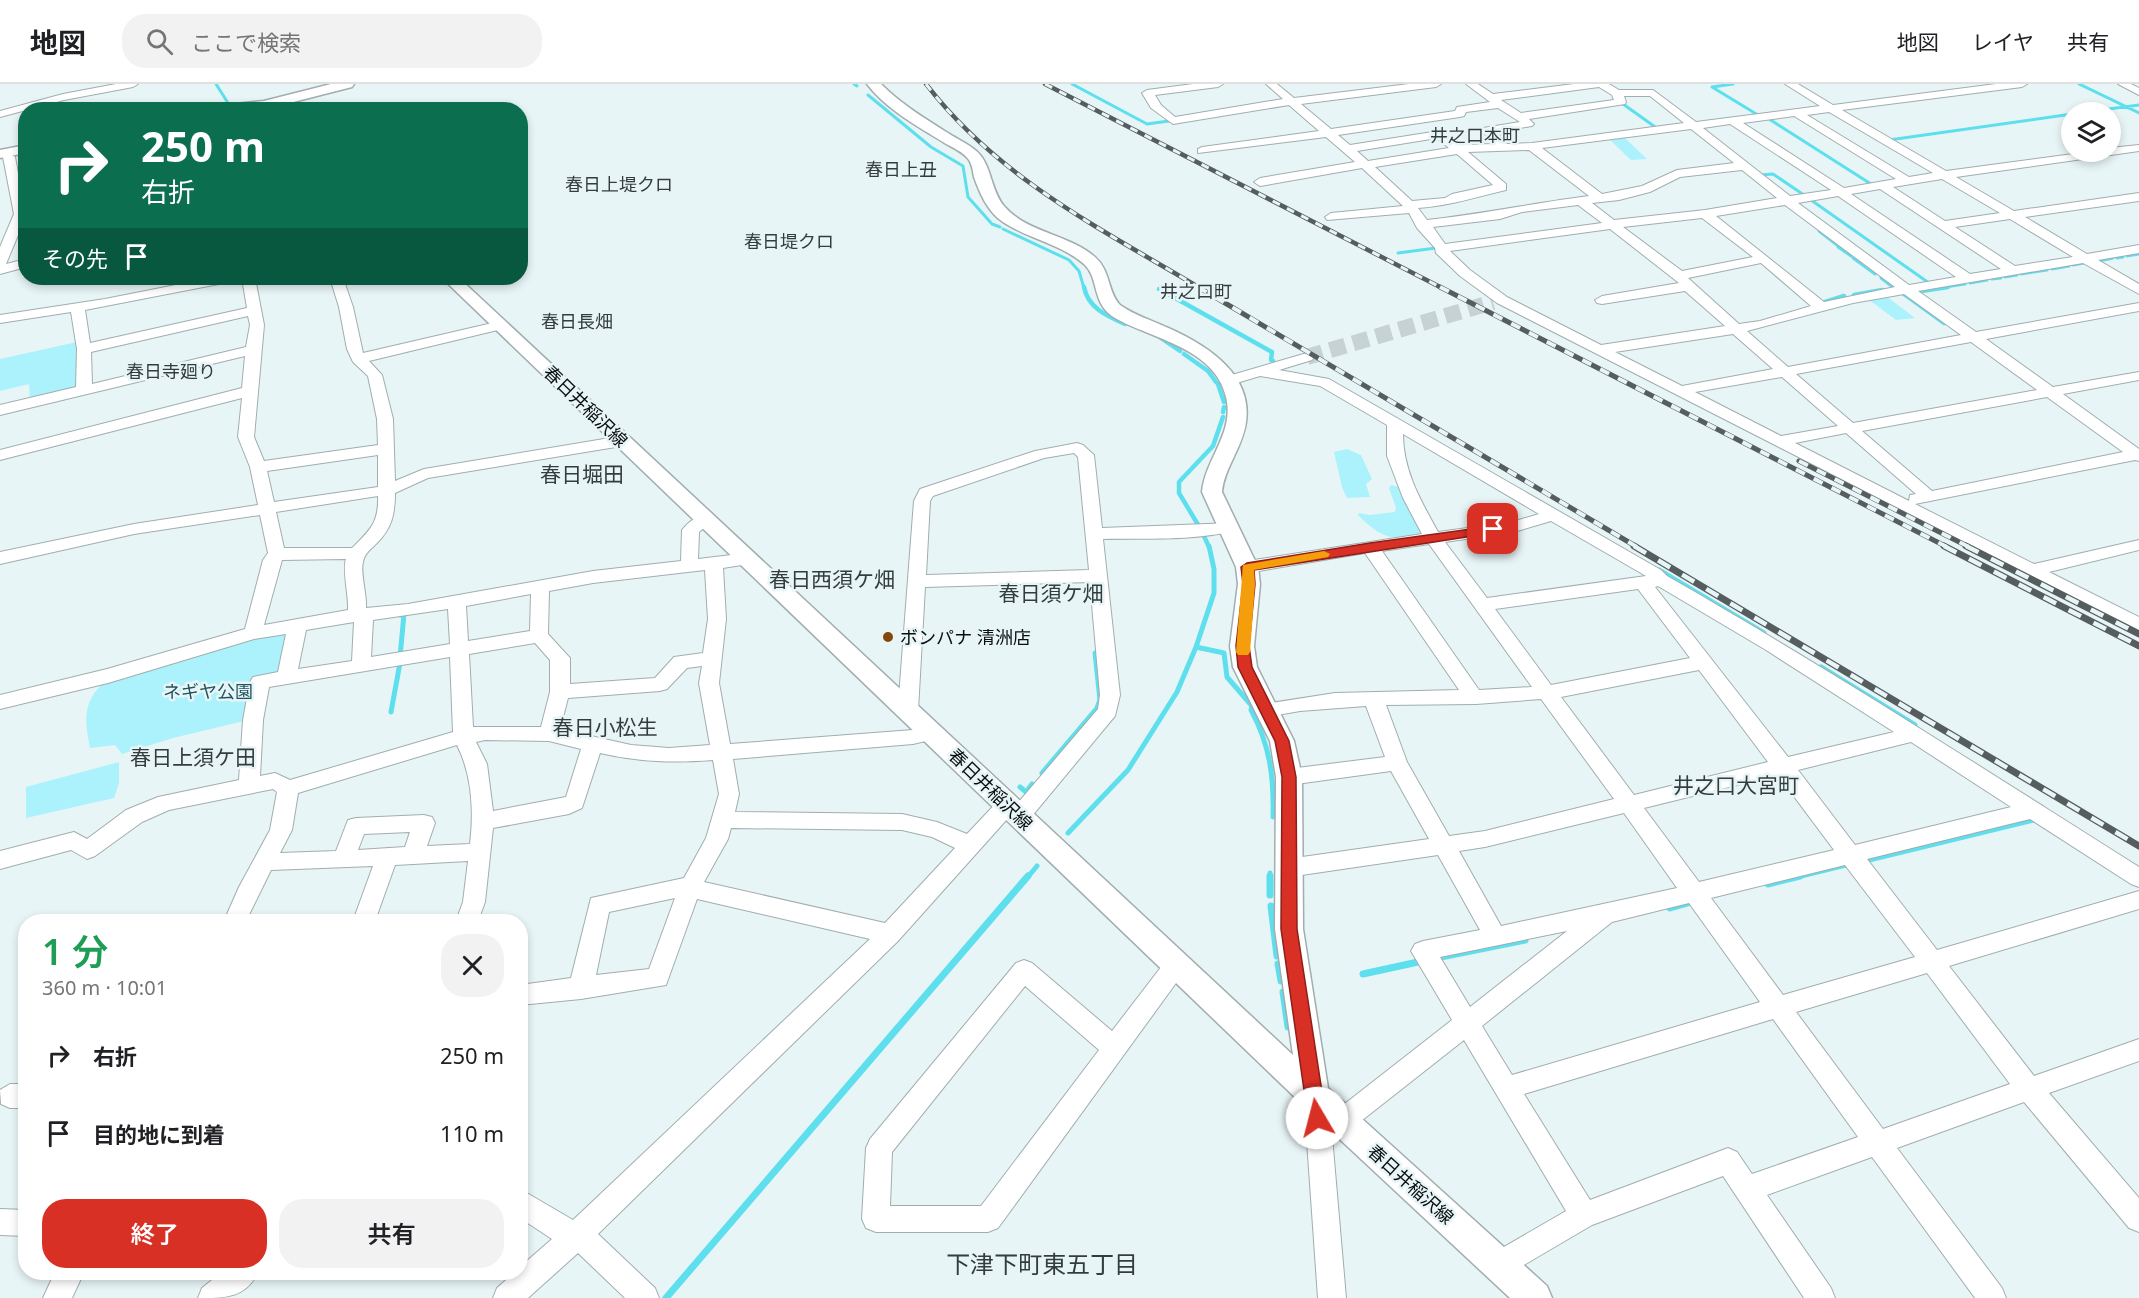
<!DOCTYPE html>
<html lang="ja">
<head>
<meta charset="utf-8">
<style>
	body { margin:0; font-family:"Noto Sans","Noto Sans JP",sans-serif; background:#f2f2f2; color:#202124; height:100vh; display:flex; flex-direction:column; font-size:22px; white-space:nowrap }
	* { box-sizing:border-box; margin:0 }
	p { font-size:20px; color:#757577 }
	.icon { flex:none; width:33px; height:33px; fill:none; stroke:currentColor; stroke-width:2; stroke-linecap:round; stroke-linejoin:round }
	.map { position:relative; flex:1; overflow:hidden }
	.details { position:absolute; left:18px; top:830px; width:510px; height:366px; display:flex; flex-direction:column; background:#fff; border-radius:24px; box-shadow:0 3px 9px #0003 }
	.details>* { flex:none }
	.hud { position:absolute; left:18px; top:18px; width:510px; height:183px; border-radius:24px; box-shadow:0 3px 9px #0003; background:#0b6e4f; color:#fff; overflow:hidden }
	.controls { position:absolute; left:2061px; top:18px; display:grid; gap:12px }
	.controls a { display:grid; place-items:center; width:60px; height:60px; border-radius:50%; background:#fff; box-shadow:0 3px 9px #0003; font-size:30px }
	.pin { position:absolute; display:grid; place-items:center; width:51px; height:51px; color:#fff; margin:-26px; border-radius:12px; box-shadow:0 3px 9px #0006 }
	.me { position:absolute; width:66px; margin:-33px; rotate:352deg; stroke-linejoin:round; filter:drop-shadow(0 0 4px #0008) }
	.turn { display:flex; align-items:center; gap:21px; height:126px; padding:0 24px; font-size:27px }
	.turn .icon { width:78px; height:78px; stroke-width:2.5 }
	.turn b { display:block; font-size:42px; line-height:51px }
	.then { display:flex; align-items:center; height:57px; padding:0 24px; background:#0003; gap:12px; font-size:22px }
	.round { display:grid; place-items:center; flex:none; width:63px; height:63px; border-radius:24px; background:#f2f2f2 }
	.summary { display:flex; align-items:center; justify-content:space-between; height:102px; padding:0 24px }
	h1 { font-size:36px; font-weight:600; line-height:45px; color:#1e9e55 }
	.button { display:flex; gap:12px; margin-top:auto; padding:12px 24px }
	.button a { flex:1; height:69px; border-radius:24px; background:#d93025; color:#fff; font-size:24px; font-weight:600; line-height:69px; text-align:center }
	.button a+a { background:#f2f2f2; color:#202124 }
	ul { padding:0; list-style:none }
	li { display:flex; align-items:center; gap:18px; height:78px; padding:0 24px }
	li div { flex:1 }
	li b { display:block; font-size:22px }
	li em { font-style:normal }
	header { display:flex; align-items:center; gap:36px; box-sizing:border-box; height:84px; padding:0 30px; background:#fff; border-bottom:2px solid #e0e0e0 }
	header strong { font-size:28px }
	nav { display:flex; gap:33px; margin-inline-start:auto; font-size:21px }
	.search { width:420px; height:54px; background:#f2f2f2; display:flex; align-items:center; gap:15px; box-sizing:border-box; padding:0 21px; border-radius:24px; color:#757577; font-size:22px }
	.map>svg:first-child { display:block }
</style>
</head>
<body>
<header>
<strong>地図</strong>
<div class="search"><svg class="icon" aria-label="search" viewBox="0 0 24 24"><circle cx="10" cy="10" r="6"/><path d="M15 15l6 6"/></svg>ここで検索</div>
<nav><a>地図</a><a>レイヤ</a><a>共有</a></nav>
</header>
<div class="map">
<svg width="2139" height="1214" viewBox="0 0 2139 1214">
	<rect width="100%" height="100%" fill="#e8f5f7"/>
	<path fill="#abf2fc" d="M1625 54 1647 75 1631 76 1610 56Z
		M1886 212 1915 234 1896 236 1868 215Z
		M77 258 80 302 30 317 29 300 0 307V275Z
		M1347 365 1361 371 1372 395 1366 400 1370 413 1347 414 1342 403 1334 368Z
		M1391 401 1399 403 1422 448C1398 464 1375 449 1358 431L1359 429 1370 431 1395 428 1396 424 1389 404Z
		M283 549 290 550 279 591 257 594 244 637 173 654 122 670 115 661 90 664C85 638 82 620 102 600L249 555Z
		M119 678V699L114 714 26 734V703Z"/>
	<g fill="none" stroke-linecap="round" stroke-linejoin="round">
		<path stroke="#5edfee" stroke-width="3" d="M216 0 228 19
			M854 0 857 2
			M1072 0 1147 40 1169 37
			M1733 0 1712 3 1758 31 1755 32
			M2079 0 2139 29
			M868 11 931 63 963 82 968 113 992 140 1000 143
			M1623 20 1658 45
			M2086 28 2139 21
			M1769 35 1871 100
			M1889 56 2072 30
			M1760 91 1773 90 1804 111
			M1811 116 1929 199
			M1003 145 1069 176 1079 187 1084 204
			M1819 147 1837 161
			M1838 163 1851 172
			M1398 169 1436 164
			M2127 172 2139 170
			M1853 174 1875 190
			M2117 174 2123 173
			M2099 177 2113 174
			M2073 181 2084 179
			M2052 185 2069 182
			M2021 190 2047 186
			M2005 193 2017 191
			M1881 194 1894 204
			M1992 195 2001 194
			M1970 199 1987 196
			M1939 204 1965 200"/>
		<path stroke="#5edfee" stroke-width="4.5" d="M1084 203C1088 224 1107 232 1125 240
			M1159 205 1272 268 1271 276 1273 277
			M1922 207 1948 203
			M1904 210 1944 239
			M1854 211 1882 206
			M1822 219 1844 212
			M1158 252 1180 267
			M1184 270 1208 287 1216 298
			M1218 300 1224 318
			M1223 328 1224 323
			M1200 444 1179 409V398L1213 362 1223 333
			M1203 450 1209 463"/>
		<path stroke="#5edfee" stroke-width="5" d="M1659 486 1764 549
			M400 531 404 530 400 573
			M1196 563 1224 569 1227 593 1252 622 1251 626C1270 661 1274 693 1273 733
			M1821 583 1915 641
			M391 628 400 579
			M1042 689 1097 624 1100 616 1095 569
			M1020 703 1026 708 1032 700
			M1068 749 1128 686 1177 608 1196 563 1214 509V485L1209 462
			M1865 777 2034 736
			M1270 789V794
			M1027 794 1037 782
			M1793 794 1850 780"/>
		<path stroke="#5edfee" stroke-width="7" d="M1270 792V811
			M1768 800 1800 792
			M1271 822 1277 872
			M1670 824 1688 819
			M1436 874 1525 856
			M1278 880 1281 897
			M1363 890 1418 878
			M1283 908 1288 943
			M666 1214 1028 792"/>
		<path stroke="#c7d2d4" stroke-width="16" stroke-dasharray="16 8" stroke-linecap="butt" d="M1307 273 1493 218"/>
		<g stroke="#a1adae" stroke-width="2">
			<path id="minor" d="M116 0H138L133 3 64 16 0 33V27L63 10Z
				M1193 0H1223L1218 3 1155 11 1161 21 1175 33 1283 15 1266 0H1277L1294 14 1409 0H1441L1436 3 1301 20 1331 45 1455 27 1457 23 1490 18 1466 0H1478L1493 10 1574 0H1609L1619 6H1653L1696 38 1820 22 1785 0H1798L1833 21 1996 0H2027L2022 3 1842 26 1946 87 2088 68H2110V64L2139 61V67L1956 93 2014 127 2139 109V117L2025 133 2087 170 2139 161V169L2098 176 2139 200V210L2083 179 1918 207 1976 248 2139 219V227L1986 255 2053 303 2139 288V296L2063 310 2139 365V377L2135 376 1915 420 2034 480 2139 456V466L2049 488 2139 533V547L1497 219 1460 192 1436 169 1435 164 1417 144 1409 129 1327 136 1325 133 1331 129 1403 122 1362 84 1260 102 1254 98 1260 94 1355 78 1326 53 1198 69V65L1202 63 1319 47 1289 21 1173 40 1151 24 1142 9 1147 6ZM1599 3 1612 11 1614 16 1521 29 1501 16ZM1624 12H1650L1684 39 1532 59 1507 60 1496 48 1532 42 1534 40 1529 35 1625 20 1626 18ZM1498 24 1520 38 1483 44V48L1494 60 1460 61 1439 47 1350 61 1338 51 1460 33 1464 32 1466 28ZM1829 28 1933 89 1909 93 1807 31ZM1794 32 1896 95 1844 104 1743 39ZM1730 40 1831 106 1790 112 1703 44ZM1691 45 1734 79 1677 86 1642 102 1602 110 1542 64ZM1437 54 1449 64 1368 77 1357 67ZM1529 66 1589 112C1534 119 1482 130 1427 136L1418 124C1449 122 1476 113 1506 106V100L1468 68ZM1457 70 1493 101 1452 110 1445 114 1412 117 1375 83ZM1742 86 1777 114 1705 126 1614 136 1592 119 1619 116 1650 108 1680 93ZM1942 95 2000 129 1945 137 1893 103ZM1880 105 2001 185 1970 190 1851 110ZM1838 112 1956 193 1909 201 1798 119ZM1578 121 1602 139 1445 160 1433 143 1500 135 1522 128ZM1785 121 1895 203 1824 218 1716 132ZM1702 134 1753 173 1682 187 1623 143ZM2010 135 2073 173 2015 182 1955 143ZM1610 145 1679 199 1602 212 1595 216 1597 219 1602 220 1685 207 1725 242 1601 261 1507 213 1470 186 1450 167ZM1761 179 1811 222 1760 237 1739 240 1688 194ZM1904 210 1961 251 1788 283 1747 247 1853 219ZM1733 250 1773 285 1682 302 1615 268ZM1971 258 2037 306 1853 339 1796 290ZM1782 293 1838 342 1781 352 1695 308ZM2047 313 2123 368 1932 407 1862 347ZM1846 349 1916 410 1910 411 1909 417 1795 359Z
				M2118 0H2131L2139 4V11Z
				M9 69 15 73 26 132 6 180 26 175V183L0 190V163L14 130 3 73Z
				M211 194H236L229 198 85 226 90 259 247 224 242 194H255L264 241 254 353 264 377 378 361 377 335 368 292 353 278 347 265 339 223 330 194H343L353 223 363 269 501 237 508 241 506 244 369 277 382 291 393 335 395 397 424 385 622 352 630 357 622 362 428 394 395 409C395 430 392 444 377 459 371 465 364 470 363 478 360 489 367 510 366 524L408 520 593 487 681 477 682 446C689 437 701 428 712 431L715 435 699 448 698 475 748 469 754 471 757 475 754 479 723 484 726 535 719 599 730 660 913 646 931 642 938 644 941 649 938 654 913 660 733 675 739 710 735 728 902 730 937 738 967 750 1000 715 1007 713 1014 715 1017 720 1098 625 1100 611 1090 498 925 503 918 626 915 631 908 633 901 631 898 626 914 417 920 405 1035 367 1077 359 1083 361 1094 371 1102 444 1233 439 1236 443 1233 447C1192 457 1146 454 1103 455L1120 611 1115 632 1027 738 1019 740 1011 738 1009 733 898 857 598 1150 655 1204 659 1214H625L578 1169 528 1214H493L497 1204 515 1188H520V1183L552 1155 520 1134V1105L573 1136 870 855 697 815 666 901 581 915 520 921V901L571 894 591 814 684 794 706 754 719 710 713 676C673 679 639 678 600 669L582 724 569 730 493 744 485 818 478 837H456L463 818 468 777 395 781 375 837H353L373 782 271 786 246 837H224L239 803 270 746 277 708 273 705 169 726 142 738 95 772 87 775 71 766 0 785V767L74 748 87 755 126 726 158 713 239 696 243 636 250 598 253 593 278 588 286 550 254 555 108 599 0 625V611L107 585 245 545 263 476 268 469 260 431 134 450 0 480V468L134 440 258 421 250 383 238 353 242 314 0 376V366L242 304 245 272 0 331V321L76 303 77 265 71 228 0 239V231L105 215ZM248 232 250 241 246 263 92 300 91 268ZM1074 369 1078 373 1089 486 926 491 930 417 933 412 1044 374ZM378 371V403L274 418 267 387ZM378 412C379 439 370 446 352 464H284L276 428ZM346 475C342 485 349 513 348 526L264 541 282 476ZM705 486 708 535 703 569 674 573 655 594 570 600V574L548 550 549 507 593 499ZM531 510 530 547 468 557 466 522ZM448 525 450 560 371 573 373 536ZM354 538 352 577 298 585 306 546ZM535 559 550 576V608L541 643H473L469 570ZM450 573 453 648 290 696 275 689 260 692 263 636 269 603ZM702 582 699 599 710 661 669 664 631 661 560 645 568 614 660 607 667 605 687 584ZM485 656 549 657 581 665 566 713 493 727 487 680 476 658ZM457 661C472 691 474 727 470 760L427 762 435 739 432 733 424 731 356 734 348 736 336 767 280 769 292 746 298 709ZM731 744 902 746 932 753 955 764 885 839 704 798 728 755ZM410 748 405 763 358 766 364 750ZM675 814 649 885 596 891 609 828Z
				M1307 269 1314 273 1312 276 1279 286 1329 295 1661 486 1667 492C1828 584 1982 684 2139 783V803L2131 800 2030 735 1867 775 1937 866 2139 807V825L1949 882 2034 992 2139 955V977L2049 1009 2139 1114V1148L2129 1144 2024 1018 1897 1064 2002 1204 2006 1214H1975L1872 1073 1767 1111 1831 1204 1835 1214H1804L1723 1092 1592 1141 1500 1195 1490 1191 1486 1181 1490 1171 1566 1127 1464 956 1351 1045 1342 1049 1333 1045 1331 1041 1346 1214H1318L1307 1057 1301 1011 1305 1003 1314 999 1323 1003 1327 1011 1330 1035 1333 1029 1452 936 1411 867 1415 860 1423 857 1480 846 1438 771 1288 793 1280 790 1277 784 1280 778 1288 775 1429 755 1391 687 1289 701 1282 699 1279 693 1282 687 1289 685 1385 673 1366 622 1300 627 1265 633 1258 631 1255 626 1258 621 1335 609 1459 606 1365 469 1247 489 1241 487 1238 483 1241 479 1247 477 1422 450 1403 414 1387 372V341L1320 302 1260 292 1230 301 1222 296 1225 293ZM1403 350 1539 430 1512 438 1438 448C1421 417 1403 387 1403 350ZM1551 437 1646 492 1487 514 1445 458 1514 448ZM1429 460 1532 603 1479 606 1382 467ZM1658 502 1766 566 1894 648 1788 673 1655 503ZM1638 505 1690 574 1551 601 1495 525ZM1699 586 1768 678 1634 711 1561 613ZM1541 615 1614 715 1485 747 1449 752 1407 678 1386 621 1476 620ZM1911 658 2011 723 1855 761 1798 686ZM1778 691 1834 766 1699 798 1644 724ZM1624 729 1677 804 1501 842 1459 767 1485 763ZM1845 781 1915 873 1783 911 1711 814ZM1689 819 1760 918 1512 991 1482 942 1612 838ZM1567 847 1470 923 1440 873ZM1927 889 2010 1000 1883 1045 1796 928ZM1773 935 1858 1053 1752 1090 1737 1068 1728 1064 1590 1116 1524 1010Z
				M1176 871 1184 874 1188 881 1184 888 998 1144 988 1148H876L866 1144 862 1135 866 1064 870 1055 1016 879 1024 876 1032 879 1112 947 1168 874ZM1025 902 1099 966 981 1122H890L892 1068Z
				M10 1000H26V1024H10L1 1020 0 1006Z
				M0 1125 26 1126V1152L0 1151Z
				M55 1188H84L72 1214H43Z
				M222 1188H258C246 1214 225 1214 198 1214L202 1204Z"/>
		</g>
		<g stroke="#a1adae" stroke-width="3">
			<path id="major" d="M331 0H354L352 3 262 26H211L217 22 264 17Z
				M867 0H881C901 20 924 34 948 49 957 55 967 59 975 66 992 79 990 106 1004 122 1027 149 1069 150 1095 173 1111 187 1107 207 1120 221 1134 231 1151 236 1166 243 1205 260 1253 289 1246 338 1243 363 1224 384 1222 408L1258 483 1260 500 1254 562 1257 583 1294 657 1302 693 1303 845 1328 1004 1547 1202 1552 1214H1510L1303 1021 442 194H459L1293 971 1275 845 1276 693 1270 657 1233 583 1230 562 1238 500 1236 483 1202 408C1205 375 1235 349 1226 313 1215 264 1152 255 1115 234 1091 220 1100 195 1084 180 1061 160 1028 155 1003 138 988 128 980 110 974 93 973 88 972 80 969 76 964 68 951 63 943 58 917 42 886 25 867 0Z
				M26 61V69L0 74V66Z"/>
		</g>
		<use href="#minor" fill="#fff" fill-rule="evenodd"/>
		<use href="#major" fill="#fff" fill-rule="evenodd"/>
		<g stroke="#565d5e" stroke-width="4.5">
			<path id="rail-far2" d="M926 0C998 94 1101 145 1200 204
				M1045 0 1442 204"/>
		</g>
		<g stroke="#565d5e" stroke-width="5">
			<path id="rail-far1" d="M1198 203 1637 463
				M1440 203 1947 463
				M1799 377 1969 463"/>
		</g>
		<g stroke="#565d5e" stroke-width="7">
			<path id="rail" d="M1634 462 2139 762
				M1944 462 2139 562
				M1966 462 2139 550"/>
		</g>
		<use href="#rail-far2" stroke="#e8f5f7" stroke-width="3" stroke-dasharray="8" stroke-linecap="butt"/>
		<use href="#rail-far1" stroke="#e8f5f7" stroke-width="4" stroke-dasharray="10" stroke-linecap="butt"/>
		<use href="#rail" stroke="#e8f5f7" stroke-width="4.5" stroke-dasharray="14" stroke-linecap="butt"/>
	</g>
	<path fill="#d93025" stroke="#8d1f18" stroke-width="1.5" d="M1493 442 1498 443V448L1254 486 1255 500 1249 562 1252 583 1289 657 1296 693 1297 845 1326 1034 1323 1040 1317 1042 1310 1040 1308 1034 1281 845 1282 693 1275 657 1238 583 1236 562 1243 500 1241 483 1247 479 1370 459Z"/>
	<path fill="#f59e0b" d="M1324 467 1330 470 1328 473 1254 486 1255 500 1250 568 1248 571H1238L1236 568 1243 481Z"/>
	<circle fill="#85460a" stroke="#e8f5f7" stroke-width="2" cx="888" cy="553" r="6"/>
	<g text-anchor="middle" dominant-baseline="central" stroke-width="5" stroke-linejoin="round" paint-order="stroke">
		<g font-size="18" fill="#333d3e" stroke="#e8f5f7">
			<text x="1475" y="51">井之口本町</text>
			<text x="901" y="85">春日上丑</text>
			<text x="619" y="100">春日上堤クロ</text>
			<text x="789" y="157">春日堤クロ</text>
			<text x="1196" y="207">井之口町</text>
			<text x="577" y="237">春日長畑</text>
			<text x="171" y="287">春日寺廻り</text>
		</g>
		<g font-size="18" fill="#0a0e0f" stroke="#e8f5f7">
			<text transform="translate(586 322) rotate(44)">春日井稲沢線</text>
			<text transform="translate(991 705) rotate(44)">春日井稲沢線</text>
			<text transform="translate(1411 1100) rotate(42)">春日井稲沢線</text>
		</g>
		<g font-size="18" fill="#0a0e0f" stroke="#e8f5f7" text-anchor="start">
			<text x="900" y="553">ボンパナ 清洲店</text>
		</g>
		<g font-size="18" fill="#1f565d" stroke="#e8f5f7">
			<text x="208" y="607">ネギヤ公園</text>
		</g>
		<g font-size="21" fill="#333d3e" stroke="#e8f5f7">
			<text x="582" y="390">春日堀田</text>
			<text x="832" y="495">春日西須ケ畑</text>
			<text x="1051" y="509">春日須ケ畑</text>
			<text x="605" y="643">春日小松生</text>
			<text x="193" y="673">春日上須ケ田</text>
			<text x="1736" y="701">井之口大宮町</text>
		</g>
		<g font-size="24" fill="#333d3e" stroke="#e8f5f7">
			<text x="1042" y="1179">下津下町東五丁目</text>
		</g>
	</g>
</svg>
<div class="controls">
<a><svg class="icon" aria-label="layers" viewBox="0 0 24 24"><path d="M12 4l9 5-9 5-9-5zM3 14l9 5 9-5"/></svg></a>
</div>
<div class="pin" style="left:1493px;top:445px;background:#d93025"><svg class="icon" aria-label="arrive" viewBox="0 0 24 24"><path d="M6 21V4h12l-3 4 3 4H6"/></svg></div>
<svg class="me" style="left:1317px;top:1034px" viewBox="-20 -20 40 40"><circle r="19" fill="#fff"/><path d="M0-13L10 11 0 6-10 11z" fill="#d93025"/></svg>
<div class="hud">
<div class="turn"><svg class="icon" aria-label="right" viewBox="0 0 24 24"><path d="M7 20v-9h11M14 6l5 5-5 5"/></svg><div><b>250 m</b>右折</div></div>
<div class="then">その先<svg class="icon" aria-label="arrive" viewBox="0 0 24 24"><path d="M6 21V4h12l-3 4 3 4H6"/></svg></div>
</div>
<section class="details">
<div class="summary"><div><h1>1 分</h1><p>360 m · 10:01</p></div><a class="round"><svg class="icon" aria-label="close" viewBox="0 0 24 24"><path d="M6 6l12 12M18 6L6 18"/></svg></a></div>
<ul>
<li><svg class="icon" aria-label="right" viewBox="0 0 24 24"><path d="M7 20v-9h11M14 6l5 5-5 5"/></svg><div><b>右折</b></div><em>250 m</em></li>
<li><svg class="icon" aria-label="arrive" viewBox="0 0 24 24"><path d="M6 21V4h12l-3 4 3 4H6"/></svg><div><b>目的地に到着</b></div><em>110 m</em></li>
</ul>
<div class="button"><a>終了</a><a>共有</a></div>
</section>
</div>
</body>
</html>
